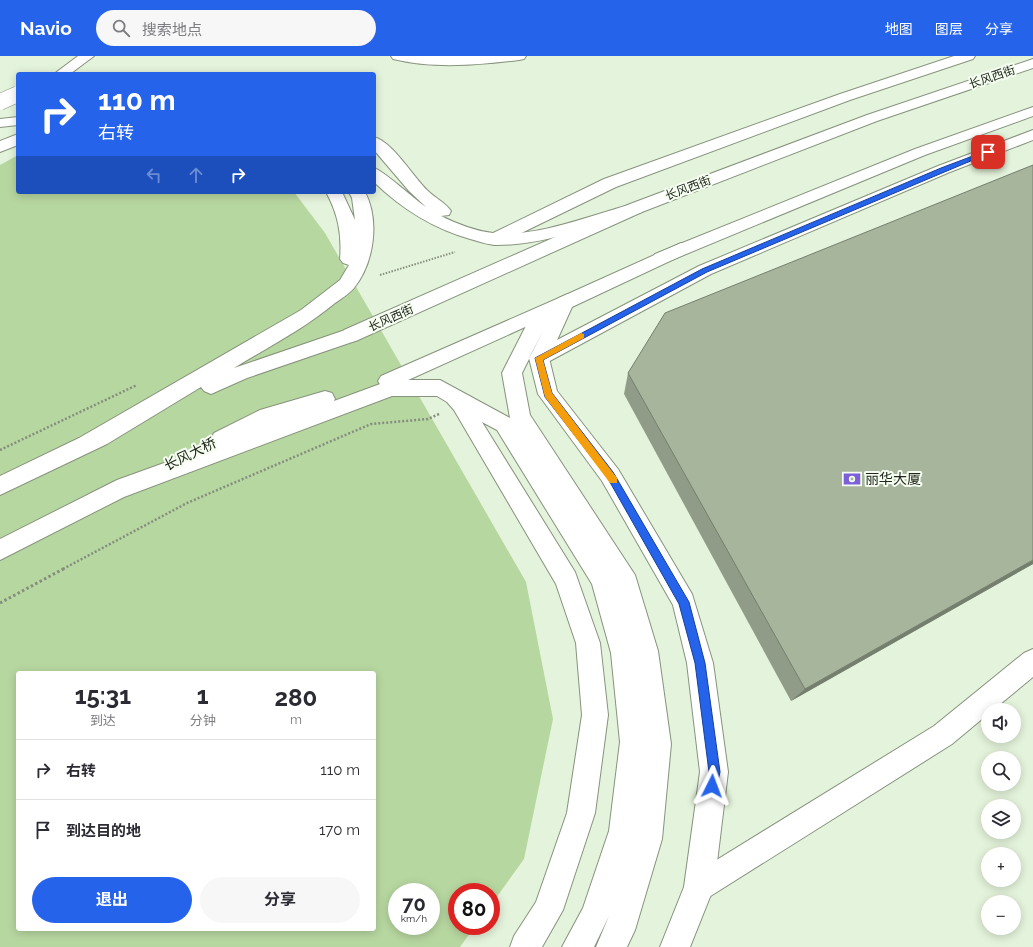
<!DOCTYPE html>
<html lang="zh">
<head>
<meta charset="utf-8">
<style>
	body { margin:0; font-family:Raleway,"Noto Sans SC",sans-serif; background:#f7f7f7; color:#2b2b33; height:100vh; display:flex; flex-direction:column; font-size:15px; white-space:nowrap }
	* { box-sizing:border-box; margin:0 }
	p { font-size:13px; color:#7c7c81 }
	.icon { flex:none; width:22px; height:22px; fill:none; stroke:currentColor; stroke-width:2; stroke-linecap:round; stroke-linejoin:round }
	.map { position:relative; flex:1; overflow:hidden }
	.drawer { position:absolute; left:16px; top:615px; width:360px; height:260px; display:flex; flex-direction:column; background:#fff; border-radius:4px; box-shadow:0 2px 10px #0003 }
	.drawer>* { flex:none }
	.hud { position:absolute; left:16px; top:16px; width:360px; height:122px; border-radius:4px; box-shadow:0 2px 10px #0003; background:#2563eb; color:#fff; overflow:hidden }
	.buttons { position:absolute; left:981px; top:647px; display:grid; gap:8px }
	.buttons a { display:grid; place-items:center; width:40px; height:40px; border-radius:50%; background:#fff; box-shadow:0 2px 10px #0003; font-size:20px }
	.speed { position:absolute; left:388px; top:827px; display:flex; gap:8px; font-size:20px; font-weight:700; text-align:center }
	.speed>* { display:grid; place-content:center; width:52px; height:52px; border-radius:50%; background:#fff; box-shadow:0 2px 10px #0003; line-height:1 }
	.speed small { font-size:10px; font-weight:400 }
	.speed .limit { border:6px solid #d22; background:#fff; color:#111 }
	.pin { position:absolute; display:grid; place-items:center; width:34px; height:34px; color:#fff; margin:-17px; border-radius:8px; box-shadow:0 2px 6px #0006 }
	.me { position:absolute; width:44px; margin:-22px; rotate:3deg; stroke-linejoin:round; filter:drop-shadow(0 0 3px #0008) }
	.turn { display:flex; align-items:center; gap:14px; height:84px; padding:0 16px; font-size:18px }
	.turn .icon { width:52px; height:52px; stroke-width:2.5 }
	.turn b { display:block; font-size:28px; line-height:34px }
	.lanes { display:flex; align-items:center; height:38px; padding:0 16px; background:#0003; justify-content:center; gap:20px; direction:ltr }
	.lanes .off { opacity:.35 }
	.eta { display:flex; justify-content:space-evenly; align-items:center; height:68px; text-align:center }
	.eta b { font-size:24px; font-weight:700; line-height:28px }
	.button { display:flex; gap:8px; margin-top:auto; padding:8px 16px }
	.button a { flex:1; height:46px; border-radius:24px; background:#2563eb; color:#fff; font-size:16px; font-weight:700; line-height:46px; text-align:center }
	.button a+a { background:#f7f7f7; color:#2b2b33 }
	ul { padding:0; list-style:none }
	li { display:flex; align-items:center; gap:12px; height:60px; padding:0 16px; border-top:1px solid #e1e1e2 }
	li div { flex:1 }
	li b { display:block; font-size:15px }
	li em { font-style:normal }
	header { display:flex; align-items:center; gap:24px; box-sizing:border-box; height:56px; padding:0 20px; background:#2563eb; color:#fff }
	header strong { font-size:19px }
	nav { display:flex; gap:22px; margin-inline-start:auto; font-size:14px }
	.search { width:280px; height:36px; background:#f7f7f7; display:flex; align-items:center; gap:10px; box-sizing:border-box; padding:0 14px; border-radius:22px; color:#7c7c81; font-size:15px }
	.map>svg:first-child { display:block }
</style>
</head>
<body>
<header>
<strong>Navio</strong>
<div class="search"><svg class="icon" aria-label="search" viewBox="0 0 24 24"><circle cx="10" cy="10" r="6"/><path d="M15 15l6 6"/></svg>搜索地点</div>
<nav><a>地图</a><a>图层</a><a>分享</a></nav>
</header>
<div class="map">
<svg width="1033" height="891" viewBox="0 0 1033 891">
	<rect width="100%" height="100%" fill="#e4f3db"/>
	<path fill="#b7d7a0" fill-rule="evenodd" d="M18 99V136H294L325 177 526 526 553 663 524 803 491 849V836H457V870H475L460 891H0V109ZM18 617H374V873H18ZM397 836H431V870H397Z"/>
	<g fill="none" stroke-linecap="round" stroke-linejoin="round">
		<g stroke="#86937d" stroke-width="2">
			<path id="street" d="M391 0H526L524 3 519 4C478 9 434 13 393 3Z
				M1033 593V621L993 654H988V658L952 688 709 841 699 846 689 841 684 831 689 821 934 670 1024 597Z"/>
		</g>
		<g stroke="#86937d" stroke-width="2">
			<path id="secondary" d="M954 0H975L973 3 850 44 616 131 501 187 495 189 489 187 486 183 489 179 604 123 840 38Z
				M1033 74V84L950 116 711 218 546 307 539 309 532 307 529 302 532 297 699 210 938 110Z"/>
		</g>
		<g stroke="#86937d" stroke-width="2">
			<path id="primary" d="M1033 3V12L877 65 642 156 358 284 351 286 344 284 342 279 344 274 630 148 867 59Z
				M1033 51V60L925 99 667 206 661 208 655 206 652 202 655 198 915 93Z
				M568 238 574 239 577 244 574 249 395 330 388 333 381 330 378 325 381 320Z"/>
		</g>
		<g stroke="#86937d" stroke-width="2">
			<path id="highway" d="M78 0H94L70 18H54Z
				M18 61V69L0 71V63Z
				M18 78V89L0 96V85Z
				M374 81C393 86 413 121 428 135 435 142 446 147 451 155L449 159 441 160C457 168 475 175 493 177 537 182 594 158 636 147L642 148 644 152 642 156C595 169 546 189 497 189 488 189 478 185 470 183 432 172 402 153 374 126V112C384 115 414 143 426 151L409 135 374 94Z
				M326 136H342L355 164 352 142 349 136H365C380 165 374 207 354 232 349 238 341 243 335 247 304 273 268 291 234 312L351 272 358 274 360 279 358 284 247 322 211 338 204 335 201 331 107 388 0 439V420L79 382 301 254 340 224 349 209 343 207 340 203C342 178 338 158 326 136Z
				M681 187 687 189 690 193 687 197 572 251 549 302 557 335 618 413 692 538 713 607 728 716 714 831 690 891H660L684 831 700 716 687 607 673 549 602 425 538 338 529 302 543 275 522 317 530 359 635 519 658 595 671 688 662 783 635 874 627 891H596L609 860 594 891H562L583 852 609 775 620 686 611 597 592 528 497 374 482 366 575 516 600 587 608 659 595 757 563 854 542 891H510L514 880 536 846 567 757 582 659 576 587 556 528 454 354 447 346 437 340H392L124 441 0 504V483L117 424 214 389 211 383 214 377 260 354 325 335 332 337 335 343 334 345 391 324H440L510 362 502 317 528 266 559 242Z"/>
		</g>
		<path stroke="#848e7e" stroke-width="2" stroke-dasharray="1.5 1.5" stroke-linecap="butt" d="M380 219 455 196"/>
		<path stroke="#848e7e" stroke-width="2.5" stroke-dasharray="2 2" stroke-linecap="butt" d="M0 394 137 329
			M63 513 187 447 371 368 428 363 439 358"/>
		<path stroke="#848e7e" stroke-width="3" stroke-dasharray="2.5 2.5" stroke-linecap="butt" d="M0 547 65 512"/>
		<use href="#street" fill="#fff" fill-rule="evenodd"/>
		<use href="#secondary" fill="#fff" fill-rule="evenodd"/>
		<use href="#primary" fill="#fff" fill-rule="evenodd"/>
		<use href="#highway" fill="#fff" fill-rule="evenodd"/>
		<g stroke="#86937d" stroke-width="17" stroke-linecap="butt">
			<path id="highway-bridge" d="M0 46 18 38"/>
		</g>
		<use href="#highway-bridge" stroke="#fff" stroke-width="16"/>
	</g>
	<path fill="#909c87" d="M1033 109V508L791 645 624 338 628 317Z"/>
	<path fill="#757f6e" d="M1033 504V508L791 645 805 633Z"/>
	<path fill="#a7b59d" stroke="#757f6e" d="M1033 109V504L805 633 628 317 665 257Z"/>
	<path fill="#2563eb" stroke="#184099" d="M986 95 992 96 707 216 543 304 552 337 613 416 689 546 705 607 720 716 716 734 712 736 708 734 707 730 709 716 695 607 679 548 607 421 545 341 535 302 702 213 941 112Z"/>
	<path fill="#f59e0b" d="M581 277 584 278V282L543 304 552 337 617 422V427H610L545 341 535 302Z"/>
	<defs>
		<g id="bank-bare" transform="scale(1.38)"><path d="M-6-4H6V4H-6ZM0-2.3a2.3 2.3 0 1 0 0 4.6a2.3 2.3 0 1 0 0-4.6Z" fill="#7c5fda" stroke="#f5fef0" stroke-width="2.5" paint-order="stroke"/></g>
	</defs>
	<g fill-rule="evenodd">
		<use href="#bank-bare" x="852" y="423"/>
	</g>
	<g text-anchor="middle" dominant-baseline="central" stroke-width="4" stroke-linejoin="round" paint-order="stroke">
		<g font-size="12" fill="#21261d" stroke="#f5fef0">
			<text transform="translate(992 21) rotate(-19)">长风西街</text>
			<text transform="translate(688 132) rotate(-21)">长风西街</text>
			<text transform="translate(391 262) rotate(-24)">长风西街</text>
		</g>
		<g font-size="14" fill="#21261d" stroke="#f5fef0">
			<text transform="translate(190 398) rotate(-26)">长风大桥</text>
		</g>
		<g font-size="14" fill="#21261d" stroke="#f5fef0" text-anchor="start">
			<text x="865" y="423">丽华大厦</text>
		</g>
	</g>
</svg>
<div class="buttons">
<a><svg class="icon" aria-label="sound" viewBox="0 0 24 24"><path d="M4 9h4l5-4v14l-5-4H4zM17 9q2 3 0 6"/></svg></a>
<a><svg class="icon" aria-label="search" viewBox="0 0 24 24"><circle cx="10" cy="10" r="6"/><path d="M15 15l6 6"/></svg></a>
<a><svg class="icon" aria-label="layers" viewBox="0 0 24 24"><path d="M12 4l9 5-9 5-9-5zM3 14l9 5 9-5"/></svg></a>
<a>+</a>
<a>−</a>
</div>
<div class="speed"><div>70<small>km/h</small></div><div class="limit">80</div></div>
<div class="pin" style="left:988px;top:96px;background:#d93025"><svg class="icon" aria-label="arrive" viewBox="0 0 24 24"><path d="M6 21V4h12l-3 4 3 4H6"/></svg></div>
<svg class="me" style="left:712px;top:730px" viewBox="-20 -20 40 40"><path d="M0-17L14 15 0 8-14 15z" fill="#2563eb" stroke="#fff" stroke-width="4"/></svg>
<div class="hud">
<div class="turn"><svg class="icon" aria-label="right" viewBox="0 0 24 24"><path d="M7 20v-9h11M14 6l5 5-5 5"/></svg><div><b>110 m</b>右转</div></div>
<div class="lanes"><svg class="icon off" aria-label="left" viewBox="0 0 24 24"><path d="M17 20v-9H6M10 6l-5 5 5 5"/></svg><svg class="icon off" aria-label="ahead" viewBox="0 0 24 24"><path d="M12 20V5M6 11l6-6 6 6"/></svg><svg class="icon" aria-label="right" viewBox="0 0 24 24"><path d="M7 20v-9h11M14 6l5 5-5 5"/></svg></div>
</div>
<section class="drawer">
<div class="eta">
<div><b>15:31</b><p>到达</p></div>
<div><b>1</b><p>分钟</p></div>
<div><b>280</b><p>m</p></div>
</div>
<ul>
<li><svg class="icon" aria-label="right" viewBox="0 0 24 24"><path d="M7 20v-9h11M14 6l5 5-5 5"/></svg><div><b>右转</b></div><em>110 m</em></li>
<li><svg class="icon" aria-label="arrive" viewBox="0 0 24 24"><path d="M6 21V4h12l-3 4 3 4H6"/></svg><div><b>到达目的地</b></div><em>170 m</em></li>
</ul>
<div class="button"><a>退出</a><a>分享</a></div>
</section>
</div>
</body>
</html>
